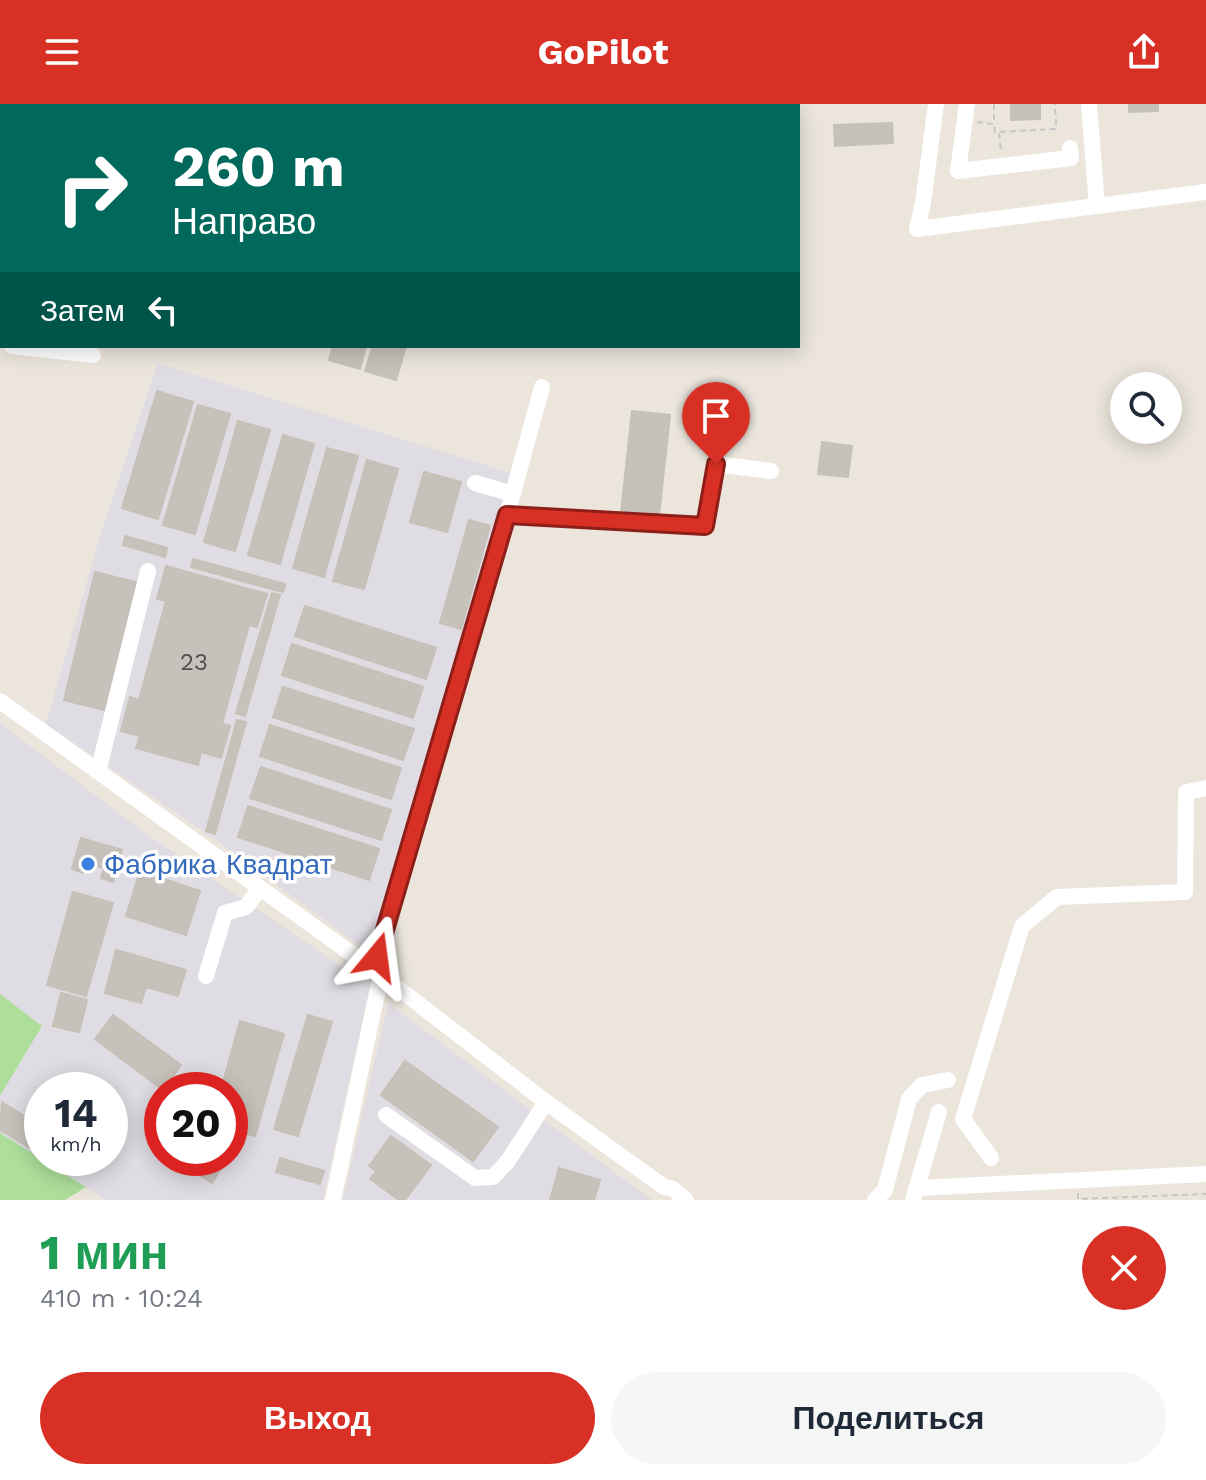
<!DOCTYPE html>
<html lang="ru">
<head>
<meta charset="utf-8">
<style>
	body { margin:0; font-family:"Work Sans",sans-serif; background:#f6f6f7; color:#1f2937; height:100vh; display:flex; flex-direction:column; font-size:30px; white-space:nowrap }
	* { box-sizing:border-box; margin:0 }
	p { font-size:26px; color:#747a83 }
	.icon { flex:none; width:44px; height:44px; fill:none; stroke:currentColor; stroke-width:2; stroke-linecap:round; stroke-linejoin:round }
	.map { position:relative; height:1096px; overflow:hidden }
	.details { display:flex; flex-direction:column; background:#fff; flex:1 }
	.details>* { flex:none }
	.hud { position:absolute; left:0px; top:0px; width:800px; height:244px; box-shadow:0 4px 20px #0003; background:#00695c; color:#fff; overflow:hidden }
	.controls { position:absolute; left:1110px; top:268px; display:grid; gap:16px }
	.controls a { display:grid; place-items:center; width:72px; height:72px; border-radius:50%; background:#fff; box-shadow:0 4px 20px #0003; font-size:40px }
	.speed { position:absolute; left:24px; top:968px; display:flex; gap:16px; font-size:40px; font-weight:700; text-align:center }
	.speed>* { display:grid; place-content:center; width:104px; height:104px; border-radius:50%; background:#fff; box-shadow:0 4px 20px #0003; line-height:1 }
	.speed small { font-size:20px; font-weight:400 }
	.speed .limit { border:12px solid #d22; background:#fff; color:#111 }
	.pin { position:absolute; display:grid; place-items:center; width:68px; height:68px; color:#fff; margin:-82px -34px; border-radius:50% 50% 50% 0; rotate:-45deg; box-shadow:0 0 8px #0007 }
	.pin .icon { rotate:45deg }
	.me { position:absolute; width:88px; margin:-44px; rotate:16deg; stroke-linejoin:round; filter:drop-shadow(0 0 6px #0008) }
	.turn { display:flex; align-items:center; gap:28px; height:168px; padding:0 40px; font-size:36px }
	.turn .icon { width:104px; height:104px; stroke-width:2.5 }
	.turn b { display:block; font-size:56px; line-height:68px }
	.then { display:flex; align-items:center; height:76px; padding:0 40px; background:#0003; gap:16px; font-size:30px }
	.round { display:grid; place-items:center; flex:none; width:84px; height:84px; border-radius:42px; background:#f6f6f7 }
	.headline { display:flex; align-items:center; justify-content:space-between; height:136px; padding:0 40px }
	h1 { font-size:48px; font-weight:700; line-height:60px; color:#1e9e55 }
	.action { display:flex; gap:16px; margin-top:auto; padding:16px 40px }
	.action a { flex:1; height:92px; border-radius:48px; background:#d93025; color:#fff; font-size:32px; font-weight:700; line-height:92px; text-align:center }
	.action a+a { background:#f6f6f7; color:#1f2937 }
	header { display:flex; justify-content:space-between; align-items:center; height:104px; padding:0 40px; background:#d93025; color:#fff; font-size:36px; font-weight:700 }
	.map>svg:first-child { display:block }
</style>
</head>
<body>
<header><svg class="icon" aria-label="menu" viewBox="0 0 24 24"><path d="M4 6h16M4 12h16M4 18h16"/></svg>GoPilot<svg class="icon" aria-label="share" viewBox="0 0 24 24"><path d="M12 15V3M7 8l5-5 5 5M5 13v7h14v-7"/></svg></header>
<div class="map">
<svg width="1206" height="1096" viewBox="0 0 1206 1096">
	<rect width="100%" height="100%" fill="#ebe5dc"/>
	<path fill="#dfdce3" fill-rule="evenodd" d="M158 259 511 369 371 850 217 737 46 620 103 422Z
		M0 619 145 729 370 882 323 1096H106L0 1029V992L42 922 0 890ZM42 986H110V1054H42ZM162 986H230V1054H162Z
		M388 899 548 1019 652 1096H343Z"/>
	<path fill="#addf9b" d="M0 890 42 922 0 992Z
		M0 1029 86 1083 65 1096H0Z"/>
	<path fill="#c6c2bb" stroke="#c6c1b6" stroke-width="2" d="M1011 0H1040V15L1011 16Z
		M1129 0H1158V7L1129 8Z
		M892 19 893 39 835 42 834 21Z
		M333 242H366L360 265 329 256Z
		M373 242H406L396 276 365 267Z
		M157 287 193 298 158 415 122 404Z
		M198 301 230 310 195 430 163 421Z
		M632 307 670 311 659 412 621 408Z
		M238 317 270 326 235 447 204 438Z
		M283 331 314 340 280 460 248 451Z
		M822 338 852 342 848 373 818 370Z
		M327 344 358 352 324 473 293 464Z
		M367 356 398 365 364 485 333 477Z
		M424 368 461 378 447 428 410 418Z
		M469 416 490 422 461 525 440 519Z
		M125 432 167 444 165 453 123 441Z
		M193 455 285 480 283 488 191 463Z
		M166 462 267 490 257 523 249 521 222 620 230 622 221 654 201 648 198 661 136 644 140 632 121 627 130 593 139 596 166 497 157 495Z
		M95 468 139 479 108 607 64 596Z
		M272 489 280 491 245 612 236 609Z
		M305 502 436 544 426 575 295 532Z
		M292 540 423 583 413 614 282 571Z
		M283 583 414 625 403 656 273 613Z
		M237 616 246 618 215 730 206 727Z
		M270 621 401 664 391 695 260 652Z
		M261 663 391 706 381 736 250 694Z
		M248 702 379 745 369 776 238 733Z
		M81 734 122 746 113 778 101 774 104 764 86 759 83 769 72 765Z
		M140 767 200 787 186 831 126 812Z
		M73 788 113 799 86 892 47 881Z
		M116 846 186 866 178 892 146 883 141 899 105 889Z
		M61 889 87 896 79 928 53 922Z
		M113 911 181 961 163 986 95 935Z
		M308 911 332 918 298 1032 274 1025Z
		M240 917 284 930 255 1032 230 1025V986H221Z
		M405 957 498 1023 473 1057 381 991Z
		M2 998 42 1023V1051L0 1026Z
		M391 1032 431 1061 405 1096H399L370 1075 376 1067 369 1062Z
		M173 1054H223L226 1056 212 1079Z
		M280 1054 324 1067 320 1080 276 1068Z
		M559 1064 600 1076 594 1096H550Z"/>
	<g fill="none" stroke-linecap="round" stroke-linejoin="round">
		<path stroke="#c7c7c7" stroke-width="2" stroke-dasharray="6 4" stroke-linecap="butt" d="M994 0V19
			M977 18 994 20 995 28 1056 25 1055 0
			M999 29 1001 47
			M1078 1089V1095L1206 1090"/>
		<path stroke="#fff" stroke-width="16" d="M936 0 923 99 917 125 1206 88
			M967 0 958 67 1071 54 1070 44
			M1089 0 1097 102
			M12 242 93 251
			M475 379 513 390
			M507 411 705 422 716 360 771 367
			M0 597 381 871 546 998 664 1083 673 1085 686 1096
			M98 668 148 467
			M372 864 507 411 542 283
			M206 872 225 809 246 803 260 784
			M386 1011 475 1074 493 1073 508 1057 546 998
			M991 1054 963 1015 1022 822 1057 793 1185 788 1186 688 1206 684
			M917 1084 1206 1070
			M333 1096 381 871
			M875 1096 885 1086 909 995 922 981 948 976
			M913 1096 939 1008"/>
	</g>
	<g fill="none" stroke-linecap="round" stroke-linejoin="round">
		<g stroke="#8d1f18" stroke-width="20">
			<path id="route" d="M377 853 507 411 705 422 716 360"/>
		</g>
		<use href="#route" stroke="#d93025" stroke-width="14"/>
	</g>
	<circle fill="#3f7fe0" stroke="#fff" stroke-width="3" cx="88" cy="760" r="8"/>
	<g text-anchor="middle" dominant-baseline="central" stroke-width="7" stroke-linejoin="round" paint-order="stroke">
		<g font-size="24" fill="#504f4e">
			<text x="194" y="558">23</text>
		</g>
		<g font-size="28" fill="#366cbe" stroke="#fff" text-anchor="start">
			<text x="104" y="760">Фабрика Квадрат</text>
		</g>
	</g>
</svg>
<div class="controls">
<a><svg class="icon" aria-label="search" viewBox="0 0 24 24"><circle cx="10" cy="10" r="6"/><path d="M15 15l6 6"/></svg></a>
</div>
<div class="speed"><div>14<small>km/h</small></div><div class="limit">20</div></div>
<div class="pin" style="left:716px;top:360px;background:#d93025"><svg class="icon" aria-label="arrive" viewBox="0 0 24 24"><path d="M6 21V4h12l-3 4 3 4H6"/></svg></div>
<svg class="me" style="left:377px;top:853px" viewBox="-20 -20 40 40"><path d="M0-17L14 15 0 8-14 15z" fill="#d93025" stroke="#fff" stroke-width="4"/></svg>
<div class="hud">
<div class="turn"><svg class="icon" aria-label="right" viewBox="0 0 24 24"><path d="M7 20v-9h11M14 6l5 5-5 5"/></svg><div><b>260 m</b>Направо</div></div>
<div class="then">Затем<svg class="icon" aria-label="left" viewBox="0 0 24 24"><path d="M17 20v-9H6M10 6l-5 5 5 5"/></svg></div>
</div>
</div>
<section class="details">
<div class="headline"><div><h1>1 мин</h1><p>410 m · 10:24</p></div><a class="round" style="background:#d93025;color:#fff"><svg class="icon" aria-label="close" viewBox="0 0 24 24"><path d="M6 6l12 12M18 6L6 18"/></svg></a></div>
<div class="action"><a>Выход</a><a>Поделиться</a></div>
</section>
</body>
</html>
